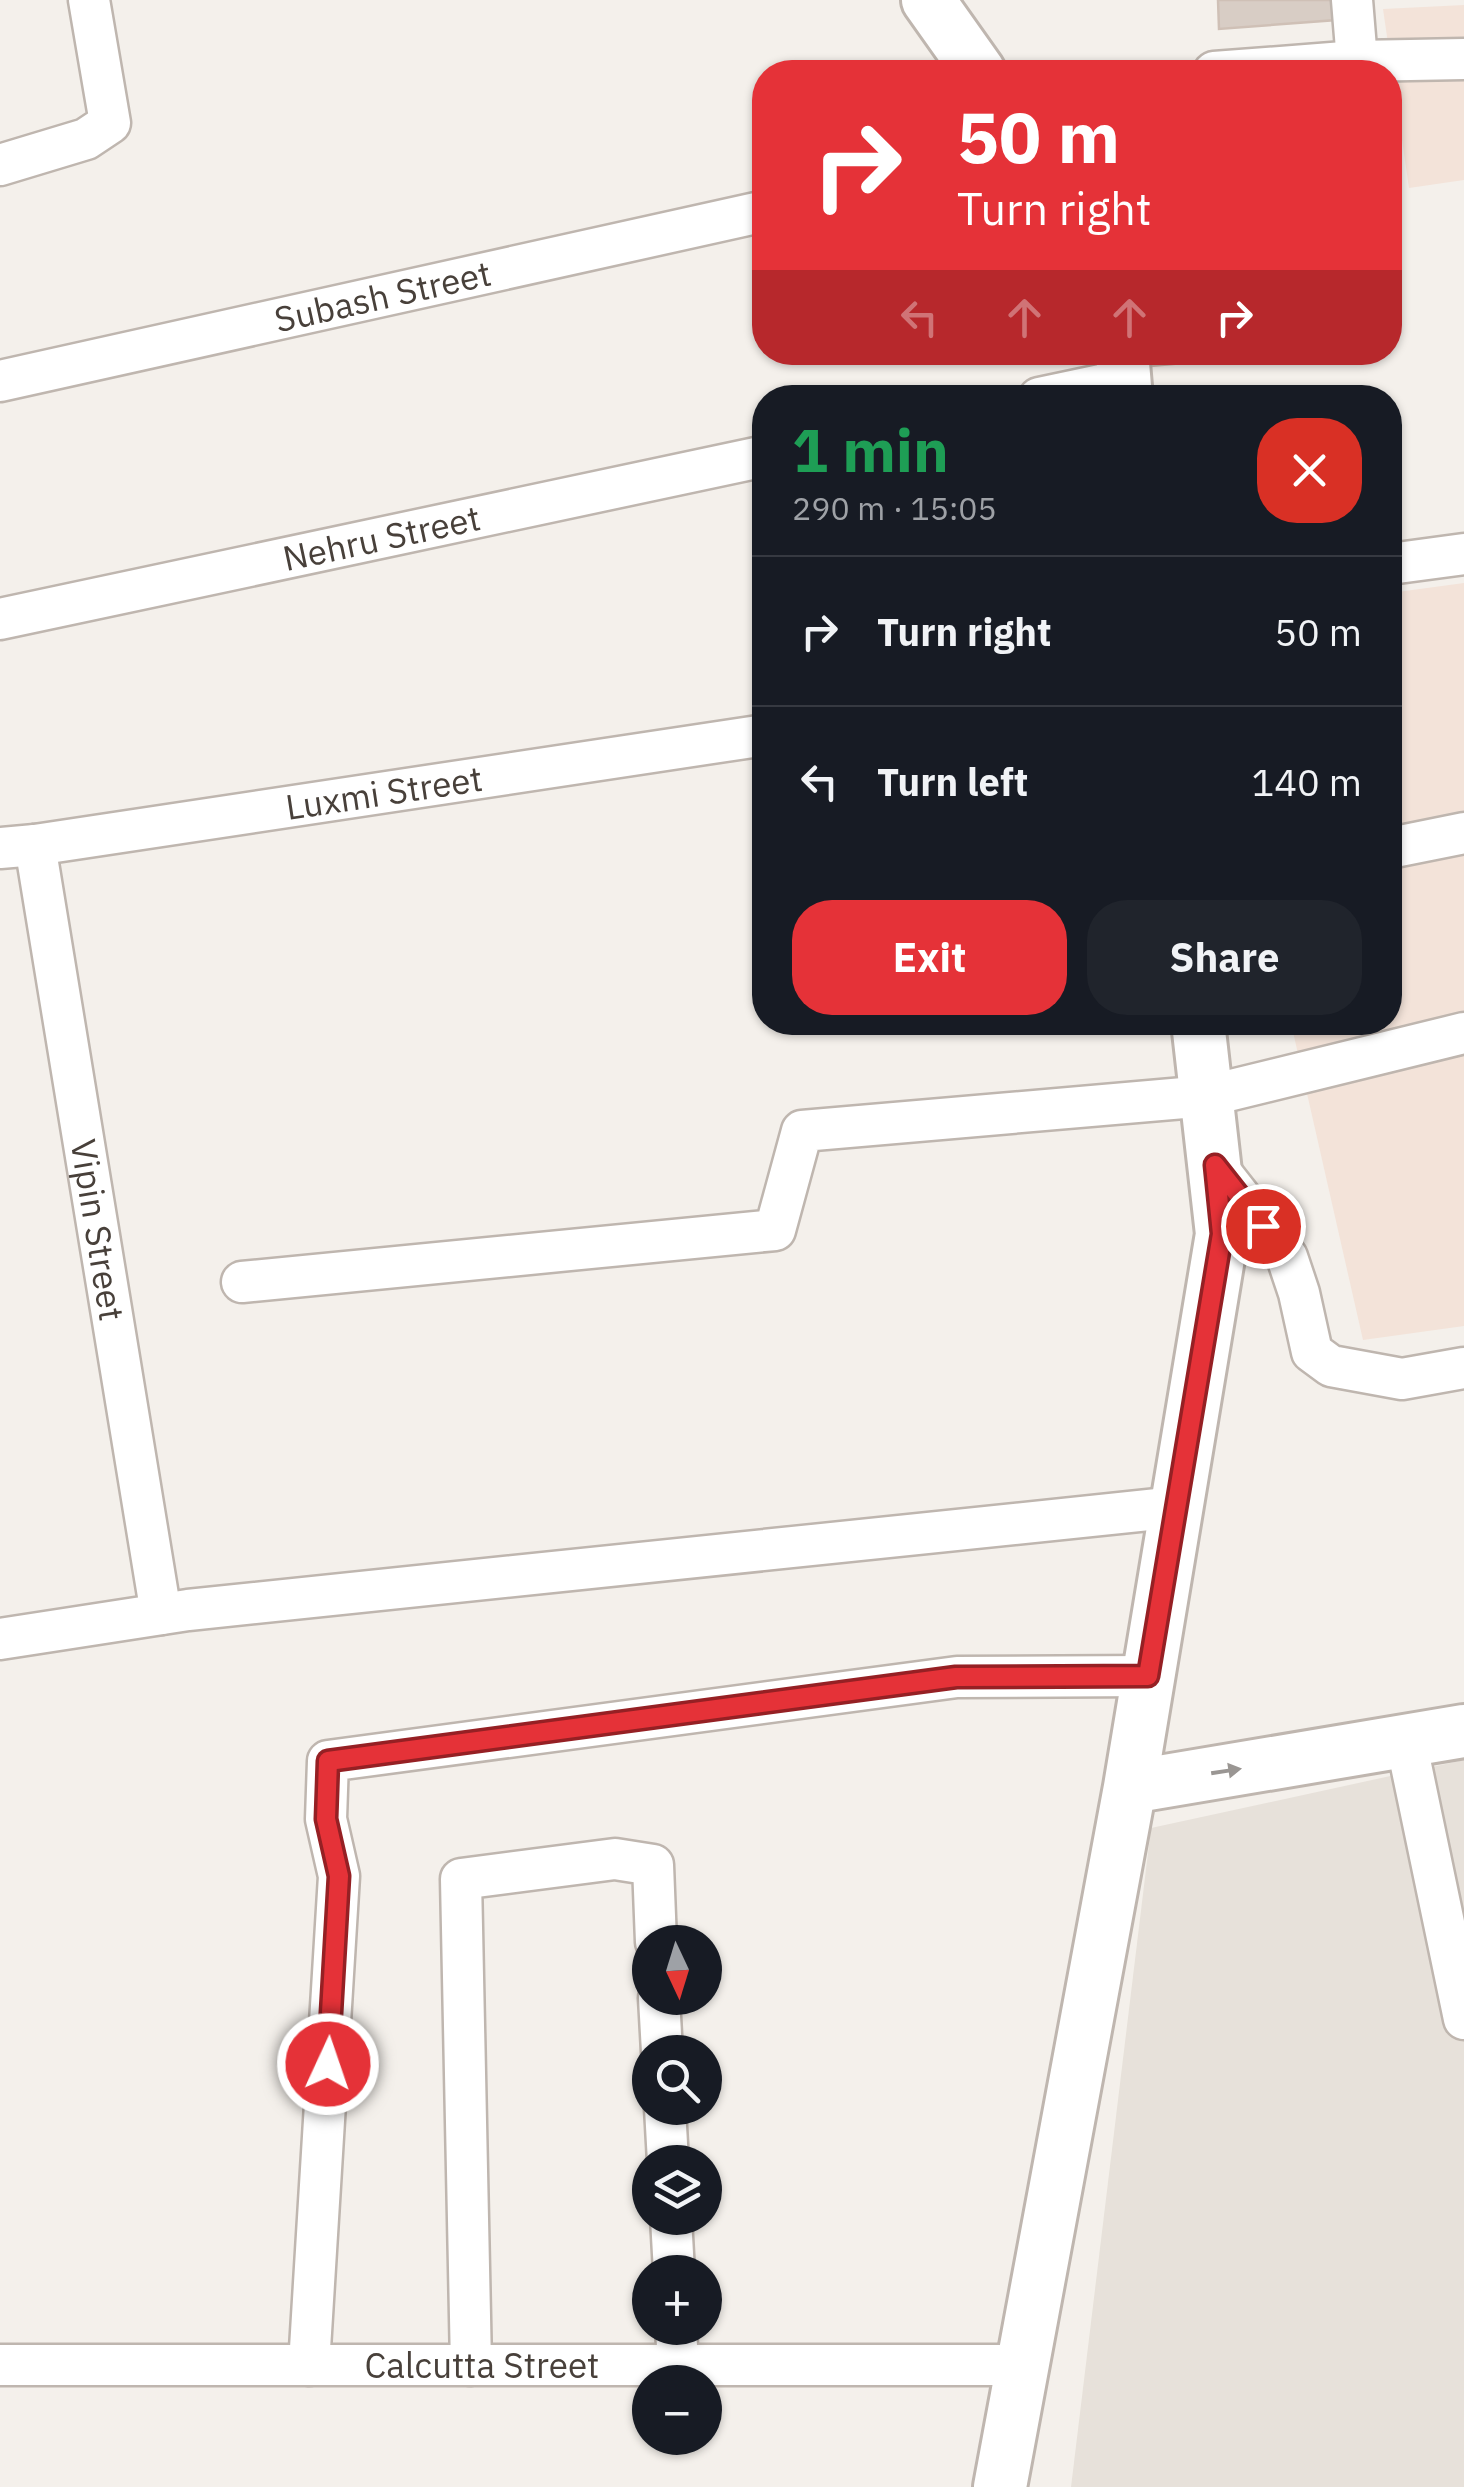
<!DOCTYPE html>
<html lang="en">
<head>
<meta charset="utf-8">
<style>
	body { margin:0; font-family:"IBM Plex Sans",sans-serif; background:#20242c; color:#f1f3f6; height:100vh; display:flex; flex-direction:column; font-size:38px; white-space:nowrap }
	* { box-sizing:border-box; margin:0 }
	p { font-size:32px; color:#9ea1a6 }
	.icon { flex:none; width:55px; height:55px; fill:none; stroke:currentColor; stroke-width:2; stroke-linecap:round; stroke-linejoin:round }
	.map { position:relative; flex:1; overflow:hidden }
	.side { position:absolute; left:752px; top:385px; width:650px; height:650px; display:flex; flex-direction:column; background:#171b24; border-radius:40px; box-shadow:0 2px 8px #0004 }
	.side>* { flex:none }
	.top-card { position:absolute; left:752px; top:60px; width:650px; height:305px; border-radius:40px; box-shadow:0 2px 8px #0004; background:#e53238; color:#fff; overflow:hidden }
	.needle { width:65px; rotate:176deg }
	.controls { position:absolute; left:632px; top:1925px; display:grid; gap:20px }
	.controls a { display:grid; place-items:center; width:90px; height:90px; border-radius:50%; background:#171b24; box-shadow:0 2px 8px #0004; font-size:50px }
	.pin { position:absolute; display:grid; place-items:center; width:85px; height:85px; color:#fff; margin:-42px; border:5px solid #fff; border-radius:50%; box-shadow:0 2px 10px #0007 }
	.me { position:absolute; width:110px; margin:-55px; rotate:3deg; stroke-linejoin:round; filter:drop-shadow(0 0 8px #0008) }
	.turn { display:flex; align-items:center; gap:35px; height:210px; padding:0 40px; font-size:45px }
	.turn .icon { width:130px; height:130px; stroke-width:2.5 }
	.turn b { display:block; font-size:70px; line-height:85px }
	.lanes { display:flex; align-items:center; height:95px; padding:0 40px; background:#0003; justify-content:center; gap:50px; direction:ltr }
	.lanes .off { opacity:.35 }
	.round { display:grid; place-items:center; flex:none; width:105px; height:105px; border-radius:40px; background:#20242c }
	.head { display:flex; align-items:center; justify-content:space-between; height:170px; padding:0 40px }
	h1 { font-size:60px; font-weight:700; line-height:75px; color:#1e9e55 }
	.action { display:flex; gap:20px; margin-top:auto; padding:20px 40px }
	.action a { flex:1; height:115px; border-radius:40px; background:#e53238; color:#fff; font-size:40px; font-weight:700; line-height:115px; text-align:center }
	.action a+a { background:#20242c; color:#f1f3f6 }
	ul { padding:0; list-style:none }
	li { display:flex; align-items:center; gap:30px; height:150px; padding:0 40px; border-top:2px solid #363941 }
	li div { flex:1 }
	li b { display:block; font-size:38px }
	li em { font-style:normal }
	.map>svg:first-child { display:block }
</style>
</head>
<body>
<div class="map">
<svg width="1464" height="2487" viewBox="0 0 1464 2487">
	<rect width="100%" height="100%" fill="#f4f0eb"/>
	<path fill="#e7e1da" d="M1464 1760V2487H1071L1151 1828Z"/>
	<path fill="#f3e3d9" d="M1464 5V180L1409 188 1383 9Z
		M1464 583V1326L1363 1340 1291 1023 1390 1022V593Z"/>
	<path fill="#d8cdc5" stroke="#cfc0b6" stroke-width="2.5" d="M1218 0H1331L1336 20 1219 29Z
		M1129 352H1295V353L1130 368Z"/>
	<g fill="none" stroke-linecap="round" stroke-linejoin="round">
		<g stroke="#bfb6af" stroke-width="45">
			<g id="minor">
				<path d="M1352 0 1357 61"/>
				<path d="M1214 72 1357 61 1464 59"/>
				<path d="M0 165 86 139 110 123 89 0"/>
				<path id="s1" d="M0 381 765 211"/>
				<path d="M1039 398 1124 380"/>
				<path d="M1390 564 1464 554"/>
				<path id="s2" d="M0 619 765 456"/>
				<path id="s3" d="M35 845 161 1614"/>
				<path id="s4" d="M0 848 35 845 765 735"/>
				<path d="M1390 848 1464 833"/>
				<path d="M1215 1165 1287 1257 1299 1293 1312 1352 1331 1366 1402 1379 1464 1368"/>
				<path d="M242 1282 775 1230 802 1131 1207 1096 1464 1033"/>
				<path d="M0 1639 188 1610 1177 1507"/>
				<path d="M1406 1741 1464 2019"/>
				<path d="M659 1998 662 2052"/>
				<path d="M665 2108 668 2162"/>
				<path d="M671 2218 674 2272"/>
				<path d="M676 2328 678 2365"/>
				<path id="s5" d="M0 2365H1023"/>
				<path d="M309 2365 339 1876 326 1819 328 1761 957 1677 1148 1676"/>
				<path d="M471 2365 461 1879 615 1859 653 1865 656 1942"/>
			</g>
		</g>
		<g stroke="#bfb6af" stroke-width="58">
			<path id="tertiary" d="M928 0 979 72
				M1122 352 1126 398
				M1130 1787 1464 1731
				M1000 2487 1130 1787 1222 1234 1198 1022"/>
		</g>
		<use href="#minor" stroke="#fff" stroke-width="40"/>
		<use href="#tertiary" stroke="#fff" stroke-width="52"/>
	</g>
	<defs><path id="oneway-solid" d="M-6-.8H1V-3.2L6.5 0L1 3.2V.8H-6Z" transform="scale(2.5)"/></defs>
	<use fill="#9a9693" href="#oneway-solid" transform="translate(1226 1771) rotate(-9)"/>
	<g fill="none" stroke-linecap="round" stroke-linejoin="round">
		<g stroke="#952024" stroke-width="25">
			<path id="route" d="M328 2064 339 1876 326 1819 328 1761 956 1677 1148 1676 1222 1234 1215 1165 1263 1226"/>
		</g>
		<use href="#route" stroke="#e53238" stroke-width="18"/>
	</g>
	<g text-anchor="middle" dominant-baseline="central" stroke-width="8" stroke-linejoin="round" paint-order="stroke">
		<g font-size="35" fill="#48403a" stroke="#fff">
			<text stroke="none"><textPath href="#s1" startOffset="392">Subash Street</textPath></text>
			<text stroke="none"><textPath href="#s2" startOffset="390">Nehru Street</textPath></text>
			<text stroke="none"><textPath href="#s4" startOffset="388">Luxmi Street</textPath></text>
			<text stroke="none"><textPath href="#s3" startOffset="390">Vipin Street</textPath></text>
			<text stroke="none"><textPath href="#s5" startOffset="482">Calcutta Street</textPath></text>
		</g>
	</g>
</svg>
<div class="controls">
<a><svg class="needle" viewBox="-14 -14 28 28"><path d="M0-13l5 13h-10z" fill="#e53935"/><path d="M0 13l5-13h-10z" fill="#9ea1a6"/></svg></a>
<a><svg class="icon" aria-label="search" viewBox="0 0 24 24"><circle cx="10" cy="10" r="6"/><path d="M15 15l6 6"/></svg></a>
<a><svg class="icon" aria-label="layers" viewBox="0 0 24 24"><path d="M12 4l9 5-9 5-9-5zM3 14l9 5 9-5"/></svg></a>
<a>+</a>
<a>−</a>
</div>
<div class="pin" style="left:1263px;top:1226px;background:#d93025"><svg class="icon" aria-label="arrive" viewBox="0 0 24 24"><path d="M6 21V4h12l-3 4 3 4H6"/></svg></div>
<svg class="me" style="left:328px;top:2064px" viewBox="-20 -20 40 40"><circle r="17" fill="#e53238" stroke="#fff" stroke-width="3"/><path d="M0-11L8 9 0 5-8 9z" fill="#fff"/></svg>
<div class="top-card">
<div class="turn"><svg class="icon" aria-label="right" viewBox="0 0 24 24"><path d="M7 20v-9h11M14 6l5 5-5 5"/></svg><div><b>50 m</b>Turn right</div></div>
<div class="lanes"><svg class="icon off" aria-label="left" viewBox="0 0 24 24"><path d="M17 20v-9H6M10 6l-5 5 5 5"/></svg><svg class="icon off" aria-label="ahead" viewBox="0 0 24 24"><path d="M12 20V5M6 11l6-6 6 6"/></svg><svg class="icon off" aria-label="ahead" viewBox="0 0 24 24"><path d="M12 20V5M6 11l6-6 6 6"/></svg><svg class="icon" aria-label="right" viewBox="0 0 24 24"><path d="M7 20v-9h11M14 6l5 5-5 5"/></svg></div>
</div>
<section class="side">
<div class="head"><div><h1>1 min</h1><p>290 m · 15:05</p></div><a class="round" style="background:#d93025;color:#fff"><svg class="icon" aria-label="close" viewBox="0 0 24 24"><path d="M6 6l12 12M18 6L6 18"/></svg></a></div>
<ul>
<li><svg class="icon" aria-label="right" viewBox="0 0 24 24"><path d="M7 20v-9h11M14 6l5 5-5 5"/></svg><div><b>Turn right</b></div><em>50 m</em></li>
<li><svg class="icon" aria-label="left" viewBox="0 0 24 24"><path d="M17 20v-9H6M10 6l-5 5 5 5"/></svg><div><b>Turn left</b></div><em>140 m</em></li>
</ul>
<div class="action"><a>Exit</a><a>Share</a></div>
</section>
</div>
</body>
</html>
